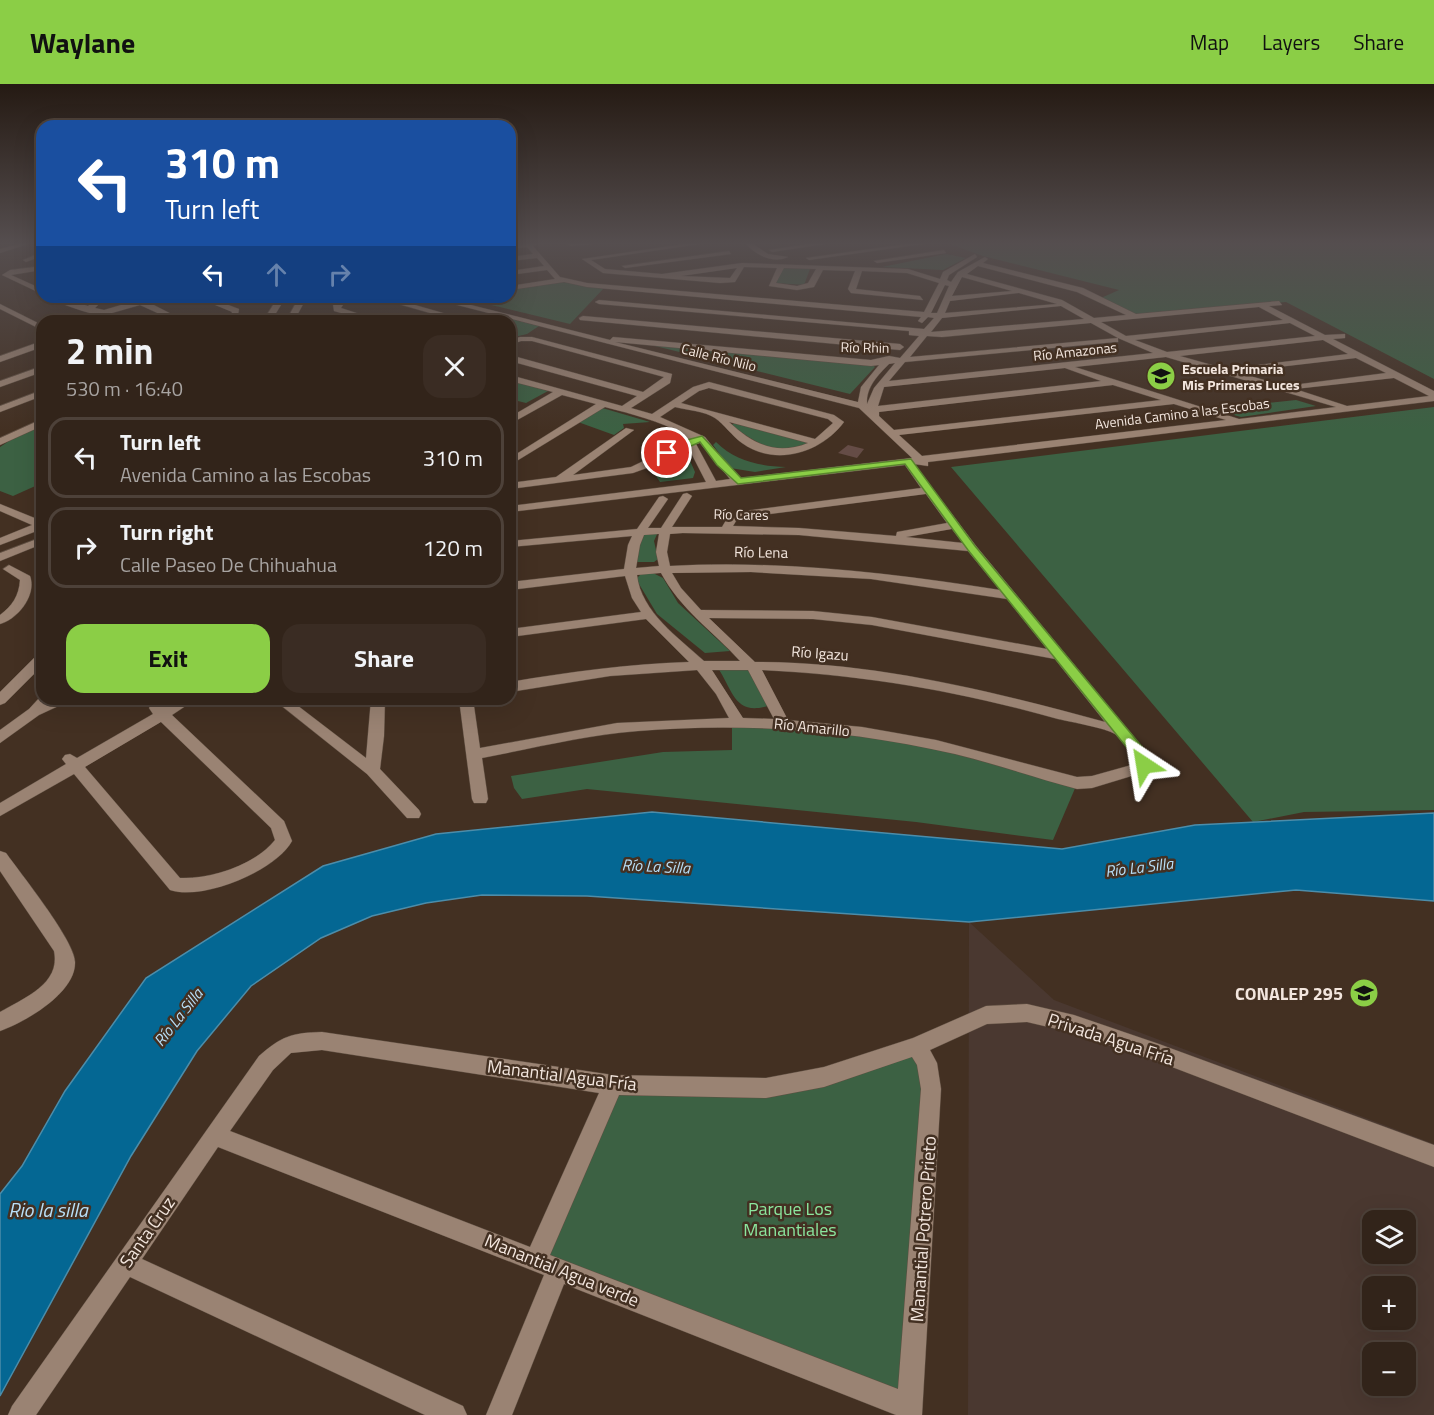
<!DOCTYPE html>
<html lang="en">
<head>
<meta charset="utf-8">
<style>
	body { margin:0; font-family:"Titillium Web",sans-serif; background:#3a2c23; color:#f1f3f6; height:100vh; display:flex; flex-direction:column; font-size:22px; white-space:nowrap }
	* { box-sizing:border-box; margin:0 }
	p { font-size:20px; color:#a8a4a2 }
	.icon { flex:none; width:33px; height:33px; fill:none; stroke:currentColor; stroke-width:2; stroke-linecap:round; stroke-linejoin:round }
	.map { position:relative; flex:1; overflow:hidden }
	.side { position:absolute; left:36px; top:231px; width:480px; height:390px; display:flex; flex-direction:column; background:#32241a; border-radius:18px; box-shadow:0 6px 24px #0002,0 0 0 2px #4d4139 }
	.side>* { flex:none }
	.guide { position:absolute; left:36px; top:36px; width:480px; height:183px; border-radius:18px; box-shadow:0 6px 24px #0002,0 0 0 2px #4d4139; background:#1a4fa0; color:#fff; overflow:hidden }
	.controls { position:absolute; left:1362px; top:1126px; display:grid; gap:12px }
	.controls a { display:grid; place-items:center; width:54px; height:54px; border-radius:12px; background:#32241a; box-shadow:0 6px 24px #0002,0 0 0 2px #4d4139; font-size:30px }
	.pin { position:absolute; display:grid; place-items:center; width:51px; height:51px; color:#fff; margin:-26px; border:3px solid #fff; border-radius:50%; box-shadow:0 2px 6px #0007 }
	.me { position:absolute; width:66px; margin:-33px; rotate:327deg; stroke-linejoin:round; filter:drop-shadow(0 0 4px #0008) }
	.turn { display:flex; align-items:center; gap:21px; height:126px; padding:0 30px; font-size:27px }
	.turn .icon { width:78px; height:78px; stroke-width:2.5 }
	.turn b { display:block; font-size:42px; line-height:51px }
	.lanes { display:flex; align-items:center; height:57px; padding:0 30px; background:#0003; justify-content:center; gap:30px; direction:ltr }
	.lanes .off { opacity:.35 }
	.round { display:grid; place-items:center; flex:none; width:63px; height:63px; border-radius:18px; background:#3a2c23 }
	.summary { display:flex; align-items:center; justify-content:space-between; height:102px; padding:0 30px }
	h1 { font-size:36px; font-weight:700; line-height:45px }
	.cta { display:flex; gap:12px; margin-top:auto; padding:12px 30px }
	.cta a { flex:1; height:69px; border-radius:18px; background:#8bce46; color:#111; font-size:24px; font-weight:700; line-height:69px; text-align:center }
	.cta a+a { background:#3a2c23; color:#f1f3f6 }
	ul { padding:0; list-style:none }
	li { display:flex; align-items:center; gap:18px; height:81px; margin:0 12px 9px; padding:0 18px; border:3px solid #4d4139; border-radius:18px }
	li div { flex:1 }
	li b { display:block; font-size:22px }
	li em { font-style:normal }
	header { display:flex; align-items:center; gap:36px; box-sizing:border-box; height:84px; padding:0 30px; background:#8bce46; color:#111 }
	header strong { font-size:28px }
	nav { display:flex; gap:33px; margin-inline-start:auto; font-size:21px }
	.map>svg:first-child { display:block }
</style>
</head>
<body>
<header>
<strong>Waylane</strong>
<nav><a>Map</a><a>Layers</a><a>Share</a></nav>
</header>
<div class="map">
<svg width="1434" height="1331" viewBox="0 0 1434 1331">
	<rect width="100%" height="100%" fill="#433022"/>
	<path fill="#4a3830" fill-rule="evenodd" d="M969 838 1054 916 1434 1060V1331H968ZM1372 1137H1406V1170H1372ZM1372 1203H1406V1236H1372ZM1372 1269H1406V1302H1372Z"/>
	<path fill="#3c6143" d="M950 160H1434V295L1286 218 1136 233 1101 214 1119 206 983 172Z
		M946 170 966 174 943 186 882 183Z
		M783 183 810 185 804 201 776 199Z
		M557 197 604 204 570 240 458 213H510V205Z
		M491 230 539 242 527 250 510 254V237H481Z
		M647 260 873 281 875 283 850 310Z
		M510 296 548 307 526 319 510 315Z
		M1296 316 1316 322 1241 333 1213 325Z
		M599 323 650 338 623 340 624 344 614 351 578 338Z
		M1434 323V726L1304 728 1253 738 951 383Z
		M736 339 806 358 807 360C780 376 753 357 731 341Z
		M42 342V399L13 412 0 407V363L15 353Z
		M716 358C735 377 759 382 786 383L755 388 730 384 713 361Z
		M684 363 695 388 693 394 660 398 652 386Z
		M658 448 654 457 658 475 654 478H637L634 473 644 449Z
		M642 489H653L663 494 678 519 730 567 705 569 657 530 636 495Z
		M749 583 768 622C735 632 733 607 718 584Z
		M732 643C778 643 825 644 870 651 940 663 1008 683 1076 702L1053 756 916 738 587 705 522 715 514 704 511 692 663 668 732 666Z
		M917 962 927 979 910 1323 536 1176 613 1001 738 1004Z"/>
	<path fill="#046793" stroke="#4c8daa" stroke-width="1.5" d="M652 728 1062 765 1195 741 1434 729V817L1296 806 969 838 587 812 482 811 426 819 372 832 321 854 251 902 197 967 131 1072 0 1312V1110L22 1082 65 1007 146 894 323 782 436 750Z"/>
	<path fill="#654c46" d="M848 361 864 365 857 374 838 369Z"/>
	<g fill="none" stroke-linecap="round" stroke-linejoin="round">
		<g stroke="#5e4e41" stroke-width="1">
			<path id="minor" d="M19 160H28L0 169V165Z
				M538 160 533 162 560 193 587 199 924 228 939 199 907 189 862 187 856 205 920 212 923 216 851 209 848 205 855 187 823 186 814 203 797 206 769 202 777 184 744 183 735 198 720 199 603 189 582 175 684 160H700L591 176 605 185 662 190 742 179 908 185 940 195 943 188 975 170 977 173 949 191 947 196 951 198 958 188 985 173 988 175 983 179 1083 204 1136 230 1279 217 1282 221 1269 222 1325 251 1345 250V254L1333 255 1434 307V317L928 378V382L914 380 976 462 1143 664 1151 676 1148 687 1092 704 1077 705C1036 694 996 680 955 670 852 646 744 638 638 647 586 651 534 664 482 674L488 715 486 719H474L472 715 459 615H473L480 664 617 639 729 634 716 610 697 586 610 592 510 608V598C569 588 629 580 689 578L646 535 510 553V545L641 528 632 514 625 492 510 506V498L624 485 628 461 632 452 510 463V457L637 445 659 413 663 412 668 415 648 444H661L683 410 687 409 692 412 672 443H722L728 433 745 427 921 404 905 381 510 428V422L706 398 688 363 655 381 633 389 510 405V399L556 393 626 344 634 346 573 391 631 383 685 357 684 350C659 337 632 330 605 323L510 381V374L596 320 562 311 510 340V333L553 308 510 297V291L622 322 637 312 510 277V271L643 308 664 293 532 257H521L510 261V256L520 253H532L672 290 670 299 631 324 652 330 693 303 709 298 834 331 844 338C821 369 775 383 742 359 732 352 724 340 715 334 705 327 686 326 675 323L660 333 705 353 724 377 741 394 912 374 859 324 426 213H439L610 256 613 253 871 276 889 272 900 274 919 252 909 251V247L599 220 595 218 599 216 924 245 934 234 928 233 922 239 918 237 921 233 587 203 564 198 510 206V202L555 195 547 186 510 191V187L544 182 537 174 510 177V173L533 170 527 163 510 165V161ZM978 182 1077 208 1126 231 1094 234 1062 216 967 190ZM737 184 730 194 681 192ZM784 184 816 185 808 199 797 202 776 199ZM962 193 1012 207 952 212ZM945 201 949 202 937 229H931ZM1019 209 1057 220 945 229 950 217ZM1061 222 1084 235 931 248 942 234ZM1259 223 1283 236 1126 252 1101 238ZM1091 239 1118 254 910 273 927 252 942 253ZM1290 239 1315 252 1167 268 1135 256ZM1118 254 1153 269 889 297 905 278 1115 258H1118ZM1323 256 1348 270 1226 285 1180 272ZM615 258 871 282 879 281 861 303 858 318ZM1166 273 1336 323 1239 335 1075 283ZM1356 274 1386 289 1285 302 1236 288ZM895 279 874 304 867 320C866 303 878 291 889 280ZM1065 284 1101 297 878 322 884 303ZM1394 294 1429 312 1347 322 1295 305ZM1113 301 1161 316 894 346 879 332V328ZM709 304 828 335 833 339 815 355 681 319 699 307ZM1174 320 1226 336 922 372 899 351ZM729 338 808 359C776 372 753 360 729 338ZM700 359 730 395 716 397 696 360ZM926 410 947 439 897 448 896 452 799 444 733 442 736 437 747 433ZM952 445 963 459 906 453ZM683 449 799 451 968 467 1000 506C891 489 781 476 670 482L667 468 670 450ZM659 450 656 468 659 482 636 484 640 461 644 451ZM751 488 871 495 1007 515 1047 565 872 533 813 527 701 526 681 504 672 489ZM661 489C681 526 713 547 740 577H704C679 554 641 528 637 491ZM709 534 813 535 872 541 1055 575 1105 638C990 607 876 578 755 578ZM712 586H748L774 635 743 634ZM762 586C866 591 958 607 1058 635 1071 638 1106 644 1115 650 1123 655 1135 672 1135 680L1092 692 1077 693 936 656 862 643 788 636Z
				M568 160H593L571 162Z
				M746 160H753L768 170 788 173C773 180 756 171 746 160Z
				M808 160H825L772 168 769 166Z
				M906 160H923L809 176 806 174Z
				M944 166 946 169 877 179 874 177Z
				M729 167 731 170 625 184 622 182Z
				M42 168V172L26 178 23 176Z
				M42 182V186L11 191 42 205V210L2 191 10 186Z
				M49 213H60L88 222 98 213H106L95 224 104 226 138 216 142 213H150L146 217 185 237H175L140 221 112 229 131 237C114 237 63 223 49 213Z
				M196 213H207L239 225 237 237H229L232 228Z
				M278 213H286L271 237H263Z
				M299 213H307L294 237H286Z
				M340 213H348L341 224 381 237H369L334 227 333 220Z
				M374 213H387L471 237H458Z
				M0 220 42 241V246L0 225Z
				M583 232 900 260 904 263 900 266 580 236 579 234Z
				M39 258H42V263L0 278V272Z
				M42 282V288L0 303V297Z
				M42 306V312L0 328V322Z
				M42 335V342L0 361V354Z
				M0 420 42 437V445L0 461V454L32 441 0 427Z
				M42 453V460L0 477V469Z
				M9 481 30 492C37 511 18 535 0 540V531C12 522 19 512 20 496L3 485Z
				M42 570V582L5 619 0 621V608L37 571Z
				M42 611V615H69L67 618 39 631 0 659V646L29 625Z
				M178 615H196L172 631 284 737 292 757C276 787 202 817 170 806L74 690 0 732V719L66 680 62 675 65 671 70 670 77 674 153 630 149 624 151 621 156 619 164 623ZM161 638 271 744 275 756C255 781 212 795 180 794L85 683Z
				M273 615H289L366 674 371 615H385L384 652 380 685 419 726 421 730 419 734H407L367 690Z
				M0 767 6 769C21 790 75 857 75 878 76 909 25 938 0 947V928C24 914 61 900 54 867L0 787Z
				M1027 920 1074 931 1159 960 1434 1061V1083L1159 978 1074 949 1027 938 987 940 930 966 937 979 941 1005 922 1331H896L564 1200 512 1331H486L544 1191 218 1063 142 1175 463 1322 467 1331H425L130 1193 36 1331H8L12 1322 259 972C282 952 291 949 322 948L613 991 766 994 824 983 913 954 986 922ZM322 966 599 1009 530 1163 230 1047 273 986 291 969ZM912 973 917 981 921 1005 898 1305 550 1171 619 1011 766 1014 824 1003Z"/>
		</g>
		<use href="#minor" fill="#9a8373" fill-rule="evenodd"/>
	</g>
	<linearGradient id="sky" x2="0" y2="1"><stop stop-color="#251a13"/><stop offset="0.46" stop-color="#554e4f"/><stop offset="1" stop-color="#554e4f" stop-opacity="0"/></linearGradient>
	<rect width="1434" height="346" fill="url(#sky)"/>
	<path fill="#8bce46" stroke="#5a862e" stroke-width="1.5" d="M702 352 741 394 911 375 975 462 1143 664 1151 681 1149 684H1139L1132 670 968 466 905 380 738 400 717 381 700 358 671 371 663 369 683 357Z"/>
	<defs>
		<g id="school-disc" transform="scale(1.5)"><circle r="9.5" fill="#8bce46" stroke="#433022"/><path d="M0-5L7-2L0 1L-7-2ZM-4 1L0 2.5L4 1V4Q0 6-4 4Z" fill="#111"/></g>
	</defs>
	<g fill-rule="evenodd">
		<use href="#school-disc" x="1161" y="292"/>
		<use href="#school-disc" x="1364" y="909"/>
	</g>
	<g text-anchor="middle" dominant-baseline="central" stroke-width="5" stroke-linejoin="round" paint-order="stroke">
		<g font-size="14" fill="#f3e6de" stroke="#433022">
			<text transform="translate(865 263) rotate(1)">Río Rhin</text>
			<text transform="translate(1075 267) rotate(-6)">Río Amazonas</text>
			<text transform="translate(719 273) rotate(14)">Calle Río Nilo</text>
			<text transform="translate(1182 329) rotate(-7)">Avenida Camino a las Escobas</text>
			<text transform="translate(741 430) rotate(1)">Río Cares</text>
		</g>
		<g font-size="14" font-weight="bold" fill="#f3e6de" stroke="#433022" text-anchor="start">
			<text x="1182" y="284">Escuela Primaria<tspan x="1182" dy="16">Mis Primeras Luces</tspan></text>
		</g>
		<g font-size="15" fill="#f3e6de" stroke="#433022">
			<text transform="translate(761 468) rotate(1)">Río Lena</text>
			<text transform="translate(820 569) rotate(4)">Río Igazu</text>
			<text transform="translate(812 643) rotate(6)">Río Amarillo</text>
		</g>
		<g font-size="16" font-style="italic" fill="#b8dff8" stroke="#433022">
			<text transform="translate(656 782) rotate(3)">Río La Silla</text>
			<text transform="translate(1139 783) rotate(-7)">Río La Silla</text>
			<text transform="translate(178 933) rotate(-52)">Río La Silla</text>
		</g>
		<g font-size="18" font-weight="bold" fill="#f3e6de" stroke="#433022" text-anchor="end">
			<text x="1343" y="909">CONALEP 295</text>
		</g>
		<g font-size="18" fill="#f3e6de" stroke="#433022">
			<text transform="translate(1111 955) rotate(18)">Privada Agua Fría</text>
			<text transform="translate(562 991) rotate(7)">Manantial Agua Fría</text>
			<text transform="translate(923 1145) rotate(-86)">Manantial Potrero Prieto</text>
			<text transform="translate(147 1148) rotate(-55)">Santa Cruz</text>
			<text transform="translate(562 1186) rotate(22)">Manantial Agua verde</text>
		</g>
		<g font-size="18" fill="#8be79e" stroke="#433022">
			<text x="790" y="1124">Parque Los<tspan x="790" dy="21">Manantiales</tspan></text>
		</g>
		<g font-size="20" font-style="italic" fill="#b8dff8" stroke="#433022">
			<text x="48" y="1125">Rio la silla</text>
		</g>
	</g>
</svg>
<div class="controls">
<a><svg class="icon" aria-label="layers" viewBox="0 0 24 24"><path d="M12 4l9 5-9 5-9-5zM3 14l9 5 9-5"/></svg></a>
<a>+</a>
<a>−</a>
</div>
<div class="pin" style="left:667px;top:369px;background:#d93025"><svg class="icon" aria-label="arrive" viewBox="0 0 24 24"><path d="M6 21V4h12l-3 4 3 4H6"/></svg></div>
<svg class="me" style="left:1144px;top:681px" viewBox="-20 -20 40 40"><path d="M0-17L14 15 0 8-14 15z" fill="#8bce46" stroke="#fff" stroke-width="4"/></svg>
<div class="guide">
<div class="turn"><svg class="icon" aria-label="left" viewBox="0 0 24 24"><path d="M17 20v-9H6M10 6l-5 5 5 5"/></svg><div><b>310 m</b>Turn left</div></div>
<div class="lanes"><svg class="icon" aria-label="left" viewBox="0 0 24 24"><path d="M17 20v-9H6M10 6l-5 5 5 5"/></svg><svg class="icon off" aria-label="ahead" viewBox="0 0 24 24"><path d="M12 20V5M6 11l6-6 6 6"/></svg><svg class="icon off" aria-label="right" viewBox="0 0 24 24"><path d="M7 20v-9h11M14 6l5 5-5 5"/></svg></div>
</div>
<section class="side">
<div class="summary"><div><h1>2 min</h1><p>530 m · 16:40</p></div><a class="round"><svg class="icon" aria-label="close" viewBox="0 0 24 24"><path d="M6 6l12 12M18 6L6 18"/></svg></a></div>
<ul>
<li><svg class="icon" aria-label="left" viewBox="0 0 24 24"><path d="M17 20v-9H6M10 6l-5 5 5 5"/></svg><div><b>Turn left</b><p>Avenida Camino a las Escobas</p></div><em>310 m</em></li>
<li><svg class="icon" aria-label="right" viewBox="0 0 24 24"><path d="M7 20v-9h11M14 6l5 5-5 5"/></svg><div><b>Turn right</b><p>Calle Paseo De Chihuahua</p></div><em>120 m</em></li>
</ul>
<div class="cta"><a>Exit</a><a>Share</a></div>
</section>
</div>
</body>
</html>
